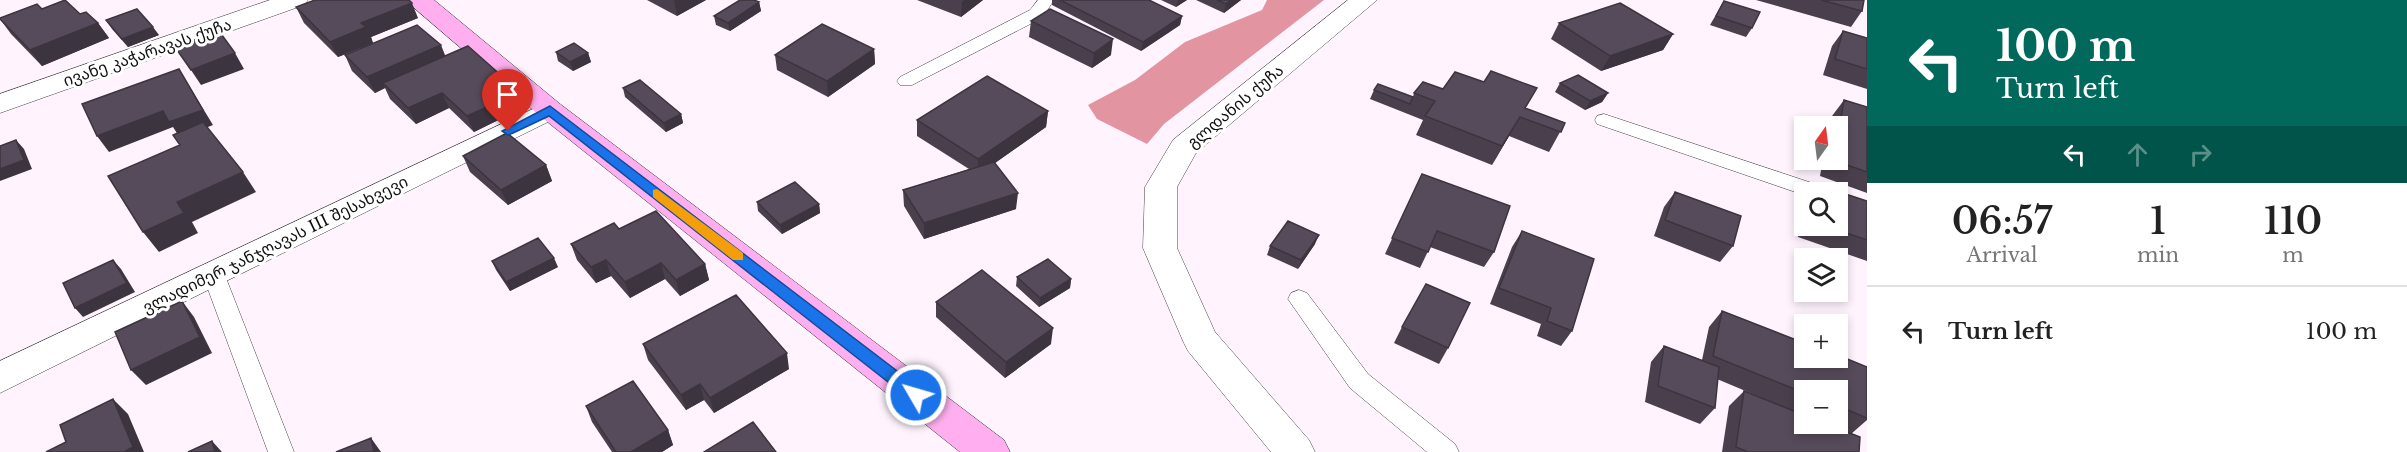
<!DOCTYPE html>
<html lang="en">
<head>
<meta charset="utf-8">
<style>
	body { margin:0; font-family:"Libre Baskerville","Noto Sans Georgian",serif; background:#f6f6f6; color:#222; height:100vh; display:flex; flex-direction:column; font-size:22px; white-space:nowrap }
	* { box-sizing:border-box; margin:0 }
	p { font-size:20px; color:#767676 }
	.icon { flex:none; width:33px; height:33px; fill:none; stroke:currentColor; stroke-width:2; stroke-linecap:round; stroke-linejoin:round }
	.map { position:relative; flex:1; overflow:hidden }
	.side { display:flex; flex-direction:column; background:#fff; width:540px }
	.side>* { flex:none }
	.banner { background:#00695c; color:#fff; overflow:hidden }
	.needle { width:39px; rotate:14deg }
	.buttons { position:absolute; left:1794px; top:116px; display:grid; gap:12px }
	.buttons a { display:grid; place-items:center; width:54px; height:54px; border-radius:0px; background:#fff; box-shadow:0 3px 9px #0003; font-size:30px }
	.pin { position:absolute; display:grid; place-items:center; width:51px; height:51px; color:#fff; margin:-62px -26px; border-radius:50% 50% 50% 0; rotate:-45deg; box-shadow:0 0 6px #0007 }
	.pin .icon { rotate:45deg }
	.me { position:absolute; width:66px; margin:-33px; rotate:308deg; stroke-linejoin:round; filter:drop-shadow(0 0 4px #0008) }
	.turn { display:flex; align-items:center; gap:21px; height:126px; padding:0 30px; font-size:27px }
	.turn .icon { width:78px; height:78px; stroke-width:2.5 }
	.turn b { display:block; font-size:42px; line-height:51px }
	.lanes { display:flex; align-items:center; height:57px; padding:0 30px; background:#0003; justify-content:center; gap:30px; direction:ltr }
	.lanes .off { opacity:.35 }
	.eta { display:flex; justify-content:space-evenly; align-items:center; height:102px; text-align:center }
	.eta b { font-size:36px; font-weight:600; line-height:42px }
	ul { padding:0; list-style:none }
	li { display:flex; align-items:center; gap:18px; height:90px; padding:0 30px; border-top:2px solid #e0e0e0 }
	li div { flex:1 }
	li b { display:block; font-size:22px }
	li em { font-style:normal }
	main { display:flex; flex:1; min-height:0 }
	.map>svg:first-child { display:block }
</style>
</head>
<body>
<main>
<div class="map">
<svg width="1867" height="452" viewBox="0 0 1867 452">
	<rect width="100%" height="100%" fill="#fff4fe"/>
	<path fill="#e295a1" d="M1267 0H1324L1164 124 1147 144 1097 119 1088 105 1135 80 1185 42 1262 10Z"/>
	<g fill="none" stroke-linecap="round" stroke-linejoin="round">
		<g stroke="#434343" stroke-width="1">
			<path id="lane" d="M1038 0H1054L1042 18 912 85H900L897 81 900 77 1030 10Z
				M1604 114 1824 187 1827 192H1804V195L1597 124 1595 120 1597 116Z
				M213 265 221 267 224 273 294 452H268L202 273 205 267Z
				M1299 290 1307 293 1368 374 1455 444 1459 452H1427L1350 388 1288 299 1291 293Z"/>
		</g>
		<g stroke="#434343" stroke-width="1">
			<path id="street" d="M270 0H308L304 5 0 113V94Z
				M1348 0H1377L1196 153 1177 187V248L1215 332 1309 440 1315 452H1271L1188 351 1183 341 1143 248 1145 187 1173 140Z
				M550 101 560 104 565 110 560 116 0 393V361Z"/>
		</g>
		<g stroke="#323232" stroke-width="1">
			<path id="secondary" d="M405 0H434L560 104 1004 440 1010 452H960L540 116Z"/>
		</g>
		<use href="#lane" fill="#fff" fill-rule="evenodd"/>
		<use href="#street" fill="#fff" fill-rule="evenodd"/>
		<use href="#secondary" fill="#ffaff0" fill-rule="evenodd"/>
	</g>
	<path fill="#4a404d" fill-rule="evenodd" d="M647 0H706L677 16Z
		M917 0H983L961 17Z
		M1052 0H1149L1182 16 1180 25 1141 51 1052 5Z
		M1161 0H1187L1176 7Z
		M1196 0H1241L1224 13Z
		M1756 0H1864L1862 11 1851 27Z
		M1724 1 1752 28 1746 37 1710 25Z
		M759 2 761 11 730 31 716 25 714 16Z
		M296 7 418 18 371 37 373 43 338 57 304 23Z
		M42 9 80 14 98 23 109 38 42 66 11 34 0 19Z
		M106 20 159 35 128 47 112 29Z
		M1031 21 1111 55 1092 68 1029 37Z
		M1559 23 1673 34 1663 50 1601 71 1551 39Z
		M1843 31 1867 38V89L1823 75 1832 46Z
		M874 49 875 64 828 97 777 70 775 55Z
		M556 52 588 53 591 62 573 71 558 61Z
		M345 55 445 56 525 107 474 132 449 108 416 124 390 99 385 88 375 93 352 71Z
		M1560 83 1608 93 1602 102 1585 110 1555 92Z
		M623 88 681 114 683 123 666 132 625 97Z
		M1443 89 1526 109 1565 123 1549 152 1509 136 1492 165 1416 135 1423 120 1370 99 1374 90 1413 97 1414 93Z
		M1844 100 1867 107V193L1820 176 1823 159H1838V126H1829L1832 116Z
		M1048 111 1046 127 995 163 1016 209 924 239 904 206 903 190 969 169 917 136V120Z
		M463 156 546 165 552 181 508 205 470 172Z
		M1422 174 1494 252 1484 267 1430 247 1420 268 1385 254Z
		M1815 184 1867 201V261L1798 237 1802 200 1804 197V225H1838V192H1808Z
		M1675 192 1733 246 1720 262 1654 236 1664 207Z
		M757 202 819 204 820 213 782 234 758 211Z
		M619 229 705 264 709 280 680 296 665 279 630 298 611 276 596 283 577 260 571 244Z
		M1522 231 1572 331 1561 346 1537 336 1541 324 1490 304 1512 247Z
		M1315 244 1298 269 1267 255 1270 246Z
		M492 261 558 267 510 291 496 270Z
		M1017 277 1071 279 1070 288 1039 307 1016 286Z
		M936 302 1051 344 1005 378 936 317Z
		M1722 311 1867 367V420L1851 434 1859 452H1722L1729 406 1744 391 1793 411 1717 379 1715 408 1700 424 1645 402 1651 362 1664 346 1702 360 1709 327ZM1804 390H1838V423H1804Z
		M1402 327 1448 348 1439 364 1394 343Z
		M643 344 789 369 714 413 704 400 686 410 648 360Z
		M586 406 668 430 673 445 662 452H612L592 422Z"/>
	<path fill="#3c343f" d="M676 0H706L677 16 674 1Z
		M964 0H983L961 17 962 2Z
		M1178 0H1187L1176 7Z
		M1231 0H1241L1224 13 1226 4Z
		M759 2 761 11 730 31 728 23Z
		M412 3 418 18 371 37 373 43 338 57 330 42 361 23Z
		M1182 16 1180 25 1141 51 1143 42Z
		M98 23 109 38 42 66 30 50Z
		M153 27 159 35 128 47 122 39Z
		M1673 34 1663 50 1601 71 1610 56Z
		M1113 39 1111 55 1092 68 1094 53Z
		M441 45 447 60 383 83 385 88 375 93 367 77Z
		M874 49 875 64 828 97 827 81Z
		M235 53 244 69 201 85 191 70Z
		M588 53 591 62 573 71 570 62Z
		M179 69 213 125 180 138 173 127 109 152 97 136Z
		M520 92 525 107 474 132 467 116Z
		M442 93 449 108 416 124 408 108Z
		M1608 93 1602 102 1585 110 1590 101Z
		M1048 111 1046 127 978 175V159Z
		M681 114 683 123 666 132 664 123Z
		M1520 117 1509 136 1492 165 1502 146Z
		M16 140 24 149 32 169 0 181V169Z
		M546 165 552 181 508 205 501 190Z
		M243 172 256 192 192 222 198 233 159 252 143 232 177 202Z
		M1018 193 1016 209 924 239V223Z
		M819 204 820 213 782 234 780 225Z
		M1319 235 1315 244 1298 269 1301 260Z
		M554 258 558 267 510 291 506 282Z
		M113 260 121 269 135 292 83 317 75 308Z
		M606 260 611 276 596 283 591 267Z
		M661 263 665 279 630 298 625 282Z
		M705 264 709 280 680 296 676 280Z
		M1071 279 1070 288 1039 307 1040 298Z
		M182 301 194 317 212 353 146 385 131 370Z
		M1053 328 1051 344 1005 378 1006 362Z
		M787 353 789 369 714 413 710 398Z
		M700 384 704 400 686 410 681 395Z
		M113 399 128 414 144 452H124Z
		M668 430 673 445 662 452H631Z
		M371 438 381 452H374Z
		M212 441 222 452H215Z"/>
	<path fill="#564b5a" stroke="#3c343f" stroke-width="1.5" d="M65 0 80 14 86 12 98 23 30 50 0 19V18L37 4 42 9Z
		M315 0H409L412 3 361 23 366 27 330 42 296 7Z
		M740 0H754L759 2 728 23 714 16Z
		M1060 0H1149L1182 16 1143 42Z
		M1217 0H1231L1226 4Z
		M1821 0H1864L1862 11Z
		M1724 1 1760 12 1752 28 1716 16Z
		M1620 3 1673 34 1610 56 1559 23Z
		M137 9 153 27 122 39 106 20Z
		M1050 9 1113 39 1094 53 1031 21Z
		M822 24 874 49 827 81 775 55Z
		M417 25 441 45 367 77 345 55Z
		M219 31 235 53 191 70 175 47Z
		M1843 31 1867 38V69L1835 59Z
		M574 43 588 53 570 62 556 52Z
		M468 46 520 92 467 116 442 93 408 108 383 83Z
		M179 69 203 110 169 122 163 111 97 136 82 104Z
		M1491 71 1537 88 1525 108 1565 123 1561 132 1520 117 1502 146 1425 116 1435 101 1414 93 1423 82 1443 89 1455 72 1484 82Z
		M1578 75 1608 93 1590 101 1560 83Z
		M987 76 1048 111 978 159 917 120Z
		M640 80 681 114 664 123 623 88Z
		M1378 84 1413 97 1410 104 1374 90Z
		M1844 100 1867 107V172L1833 160V159H1838V135Z
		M203 122 243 172 177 202 184 213 143 232 108 176 180 145 173 135Z
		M507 133 546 165 501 190 463 156Z
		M16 140 24 160 0 169V146Z
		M994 162 1018 193 924 223 903 190Z
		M1422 174 1510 206 1494 252 1437 231 1428 252 1392 238Z
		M795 182 819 204 780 225 757 202Z
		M1815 184 1867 201V240L1823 225H1838V192H1814Z
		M1675 192 1741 216 1733 246 1665 220Z
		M656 211 705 264 676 280 661 263 625 282 606 260 591 267 571 244 614 223 619 229Z
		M1288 221 1319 235 1301 260 1270 246Z
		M1522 231 1594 259 1572 331 1547 321 1551 308 1499 288Z
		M538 238 554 258 506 282 492 261Z
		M1048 259 1071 279 1040 298 1017 277Z
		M113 260 127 283 75 308 63 283Z
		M982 270 1053 328 1006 362 936 302Z
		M1426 284 1470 303 1448 348 1402 327Z
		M736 295 787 353 710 398 700 384 681 395 643 344Z
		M182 301 200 337 131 370 115 332Z
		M1722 311 1804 343V357H1838V355L1867 367V418L1838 406V390H1804V393L1713 356Z
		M1664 346 1719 367 1715 408 1658 386Z
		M633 381 668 430 631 452H616L586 406Z
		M1744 391 1804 415V423H1824L1860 437 1859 452H1748L1736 447Z
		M113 399 133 447 124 452H46L66 442 60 425Z
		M753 422 776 452H704Z
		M371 438 374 452H336Z
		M212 441 215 452H188Z"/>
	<path fill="#1a73e8" stroke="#114b97" stroke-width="1.5" d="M550 106 922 390 924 395 922 400H911L549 116 513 133 508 135 502 131Z"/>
	<path fill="#f59e0b" d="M657 189 743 253V260H733L653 197V190Z"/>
	<g text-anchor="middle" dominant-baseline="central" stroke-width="6" stroke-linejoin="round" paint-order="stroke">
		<g font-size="16" fill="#101010" stroke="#fff">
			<text transform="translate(147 52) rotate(-19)">ივანე კაჭარავას ქუჩა</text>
			<text transform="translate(1235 106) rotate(-40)">გლდანის ქუჩა</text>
			<text transform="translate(275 244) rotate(-26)">ვლადიმერ ჯანჯღავას III შესახვევი</text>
		</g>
	</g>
</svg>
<div class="buttons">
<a><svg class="needle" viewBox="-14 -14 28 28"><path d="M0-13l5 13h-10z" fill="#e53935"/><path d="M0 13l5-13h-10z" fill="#767676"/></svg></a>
<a><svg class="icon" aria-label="search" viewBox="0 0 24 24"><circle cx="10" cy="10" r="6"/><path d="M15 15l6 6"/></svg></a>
<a><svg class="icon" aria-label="layers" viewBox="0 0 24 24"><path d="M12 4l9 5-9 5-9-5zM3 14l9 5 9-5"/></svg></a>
<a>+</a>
<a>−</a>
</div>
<div class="pin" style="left:508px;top:131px;background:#d93025"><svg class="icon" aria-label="arrive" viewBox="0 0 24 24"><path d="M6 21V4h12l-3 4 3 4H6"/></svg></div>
<svg class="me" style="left:916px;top:395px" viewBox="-20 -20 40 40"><circle r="17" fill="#1a73e8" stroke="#fff" stroke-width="3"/><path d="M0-11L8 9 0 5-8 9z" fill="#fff"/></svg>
</div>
<section class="side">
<div class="banner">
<div class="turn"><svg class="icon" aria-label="left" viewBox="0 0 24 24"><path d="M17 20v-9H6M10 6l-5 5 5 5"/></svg><div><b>100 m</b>Turn left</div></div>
<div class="lanes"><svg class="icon" aria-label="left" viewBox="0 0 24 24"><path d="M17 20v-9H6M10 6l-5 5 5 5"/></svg><svg class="icon off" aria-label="ahead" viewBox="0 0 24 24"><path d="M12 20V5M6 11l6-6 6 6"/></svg><svg class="icon off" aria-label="right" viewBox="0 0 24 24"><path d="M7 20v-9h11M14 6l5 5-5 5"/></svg></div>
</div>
<div class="eta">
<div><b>06:57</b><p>Arrival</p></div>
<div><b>1</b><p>min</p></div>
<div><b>110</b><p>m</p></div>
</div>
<ul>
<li><svg class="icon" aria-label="left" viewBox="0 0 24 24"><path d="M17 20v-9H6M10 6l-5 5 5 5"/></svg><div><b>Turn left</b></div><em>100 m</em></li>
</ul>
</section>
</main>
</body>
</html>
